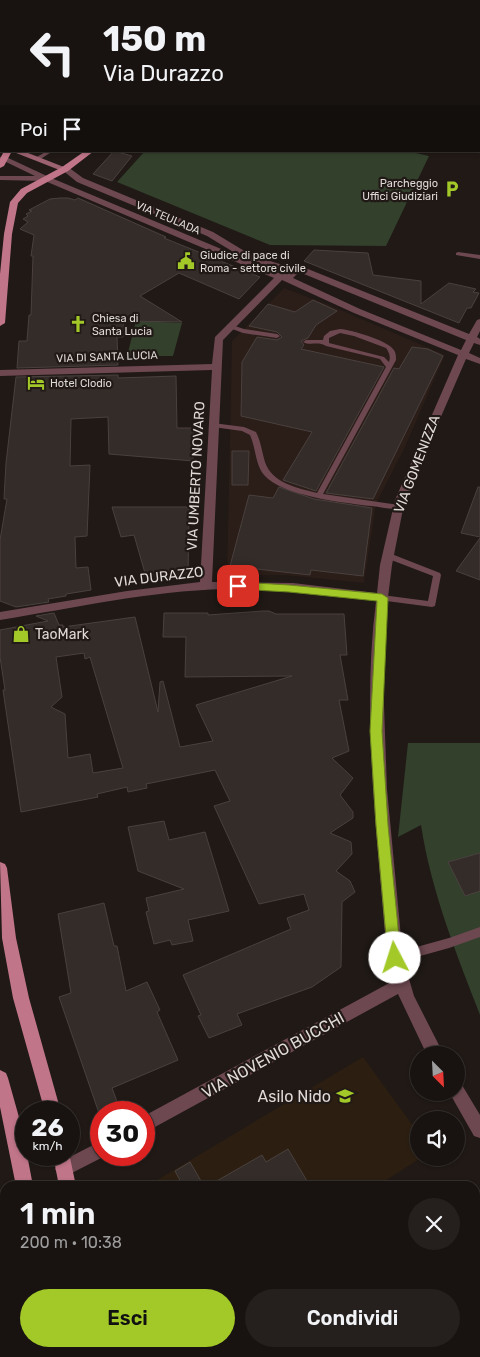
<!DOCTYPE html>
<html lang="it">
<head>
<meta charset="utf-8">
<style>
	body { margin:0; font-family:Rubik,sans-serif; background:#25201e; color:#f1f3f6; height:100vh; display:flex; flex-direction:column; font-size:19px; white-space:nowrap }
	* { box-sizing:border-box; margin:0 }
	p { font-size:16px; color:#9f9e9f }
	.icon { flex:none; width:28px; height:28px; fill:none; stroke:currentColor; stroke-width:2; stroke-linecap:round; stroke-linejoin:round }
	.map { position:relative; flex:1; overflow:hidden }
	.sheet { position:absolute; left:0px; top:1181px; width:480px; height:176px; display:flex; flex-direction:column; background:#181310; border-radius:15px 15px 0 0; box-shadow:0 1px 4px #0004,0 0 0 1px #363230 }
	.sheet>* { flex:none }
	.top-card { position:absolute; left:0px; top:0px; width:480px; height:152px; box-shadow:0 1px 4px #0004,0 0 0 1px #363230; background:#181310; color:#f1f3f6; overflow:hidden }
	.needle { width:32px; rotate:156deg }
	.controls { position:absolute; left:410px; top:1046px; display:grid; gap:10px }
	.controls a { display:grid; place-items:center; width:55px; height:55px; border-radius:50%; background:#181310; box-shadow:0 1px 4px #0004,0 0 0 1px #363230; font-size:25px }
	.speed { position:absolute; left:15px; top:1101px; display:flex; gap:10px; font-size:25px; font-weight:700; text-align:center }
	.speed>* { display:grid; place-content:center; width:65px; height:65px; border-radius:50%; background:#181310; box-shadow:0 1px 4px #0004,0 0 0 1px #363230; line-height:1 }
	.speed small { font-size:12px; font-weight:400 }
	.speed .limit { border:8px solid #d22; background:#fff; color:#111 }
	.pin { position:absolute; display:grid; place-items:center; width:42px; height:42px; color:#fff; margin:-21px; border-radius:10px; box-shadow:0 2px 8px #0006 }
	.me { position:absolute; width:55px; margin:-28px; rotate:355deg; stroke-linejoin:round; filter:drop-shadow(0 0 4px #0008) }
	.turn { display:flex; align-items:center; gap:18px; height:105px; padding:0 20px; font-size:22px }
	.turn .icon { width:65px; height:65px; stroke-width:2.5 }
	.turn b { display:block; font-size:35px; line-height:42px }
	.then { display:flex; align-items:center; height:48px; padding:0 20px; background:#0003; gap:10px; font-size:19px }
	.round { display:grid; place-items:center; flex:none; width:52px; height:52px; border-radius:26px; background:#25201e }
	.headline { display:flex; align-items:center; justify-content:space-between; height:85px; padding:0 20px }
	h1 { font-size:30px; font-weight:600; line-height:38px }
	.button { display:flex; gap:10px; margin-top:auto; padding:10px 20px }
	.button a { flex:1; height:58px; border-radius:30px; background:#a2c928; color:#111; font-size:20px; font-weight:600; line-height:58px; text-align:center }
	.button a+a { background:#25201e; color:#f1f3f6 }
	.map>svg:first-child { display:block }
</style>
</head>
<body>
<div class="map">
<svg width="480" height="1357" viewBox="0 0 480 1357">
	<rect width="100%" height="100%" fill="#201916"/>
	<path fill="#2b1d18" d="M284 288 329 305 445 355 405 447 376 504 364 583 284 575H227L232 341Z"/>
	<path fill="#2c1f12" d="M363 1057 419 1134V1158H421L377 1186H147Z"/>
	<path fill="#32402c" d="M145 151H407L429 156 386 246 270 245 117 182Z
		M136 321 182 323 173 356H127Z
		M408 743H480V1015C456 953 431 891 421 825L398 837Z
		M0 1288 5 1331V1352L8 1353V1356L0 1357Z"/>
	<path fill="#342c29" stroke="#4a413e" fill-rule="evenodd" d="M114 151 132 156 112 181 93 174Z
		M60 198H68L75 200 78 198 166 237 164 238 260 277 239 299 179 273 140 296 182 322 124 321 123 337H117L118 365 17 368 19 341H27L29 315H31L33 256H31L34 235 20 229 28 222 23 219 28 216 26 214 32 211 29 210 50 199Z
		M314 250 368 253 373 275 421 281V304L449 283 476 289 473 292 479 293 471 308H467L459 323 304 261Z
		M313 300 337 311 316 325 308 338 301 341 304 345 301 349 384 367 316 491 283 480 312 432 241 416 242 362 257 337 277 340 282 337 277 332 249 326 268 304 295 312Z
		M412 347 428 349 443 356 373 499 326 493 394 368 399 369Z
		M118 375V378L176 376 177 428H194L193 461 109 454 108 417 71 419 70 466 90 465 87 536 75 537 76 568 88 567 91 590 66 594V596L48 599 49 602 16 607 0 601V540L7 499H4L6 463 16 377Z
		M232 451H249L248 485H232Z
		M279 487 314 499 372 508 363 576 311 570 310 575 230 566 249 495 273 498Z
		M478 487H480V537L461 533Z
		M112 507H189L188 576 147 580 134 535 121 537Z
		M480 538V580L456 571Z
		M263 611H269L276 614H344L347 655H340L348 700H339L349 751 332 758 353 778 340 795 353 812V818L330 833 351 842 352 854 336 871 350 881 355 892 342 902 341 967 312 987 237 1014 242 1025 209 1038 198 1016 201 1015 183 975 291 929 287 918 309 910 304 894 259 904 214 806 230 801 215 770 146 784 147 788 128 792 127 787 97 794 98 797 21 812 3 690H5L0 657V630L48 621 36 616 54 613 59 625H63V627L135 617 158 712 160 682 163 681 180 747 213 741 196 705 292 676 185 677 186 637H163L164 613H208V615ZM84 653 85 659 90 657 123 768 93 773 90 754 68 758 65 714 51 707 62 697 56 657Z
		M164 821 169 840 205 832 229 911 188 920 193 941 172 945 170 940 154 944 146 912 149 911 146 898 184 889 138 871 128 827Z
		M480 853V891L465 896 448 862Z
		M104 903 114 946H117L126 991 147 982 160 1010 157 1012 178 1060 112 1088 119 1107 107 1112H101L100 1116 59 997 71 993 58 914Z
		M288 1149 310 1186H208L262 1155 266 1162Z
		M190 1162 204 1186H183L175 1171Z"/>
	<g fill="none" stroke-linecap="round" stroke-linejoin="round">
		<path fill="#6d4851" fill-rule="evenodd" d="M335 0H339L340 1H336Z
			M410 0H415L416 1H411Z
			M426 0H431L432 1H427Z
			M47 151H53L39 160H35V158Z
			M458 252 480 255V259L456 255V253Z
			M229 324 244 329 277 334 280 336 277 338 243 333 227 327V325Z
			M340 329C352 330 386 340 393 349 396 352 396 356 396 360L323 494 399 505 403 507 402 509C392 510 381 507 371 506 344 503 282 496 264 475 255 464 256 448 250 435L242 431 213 427 209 425 213 423 244 427 256 432C261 442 262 452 265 462 272 483 297 488 317 493L386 367 380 359 326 346C319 341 309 346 303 342L306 340H323L324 336 330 331ZM340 333 354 336 386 348C389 352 391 357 389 362L384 357 329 343V338Z
			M389 553 440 573 441 575 435 606 432 607 379 600 378 598 382 595 428 601 433 576 386 558 385 556 386 554Z
			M480 927V937L449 948 395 963 391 961 390 958 391 955 395 953 449 938Z"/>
		<path fill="#6d4851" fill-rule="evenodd" d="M239 0H255L256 1H240Z
			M0 123H1V127H0Z
			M4 156 49 177 281 274H288L289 272 245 259 207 236 77 182 61 169 68 167 83 178 213 232 251 255 286 266 303 267 469 334 477 320 480 319V331L477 337 480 339V345L474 343 469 353 480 358V364L466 359 417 472 403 509 392 565 385 621 383 677 387 789 403 958 414 996 444 1055H427L398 994 144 1133V1116L393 981 387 958C378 840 361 719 376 601 326 594 275 587 225 589 149 591 74 608 0 620V612L127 591 200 582 212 370 0 376V370L212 364 215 337 274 278 45 181 0 180V176H35L4 161 0 162V157ZM299 272 466 340 461 350 360 309 293 278ZM282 280 354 313 458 355 395 500 380 565 377 593 293 583 212 582 223 340Z
			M456 1082 462 1085 480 1115V1138L474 1136 449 1092H456Z
			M101 1141V1155H107L64 1177 58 1175 55 1169 58 1163Z"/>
		<path fill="#9c6271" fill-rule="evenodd" d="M0 26H1V31H0Z
			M0 50H1V55H0Z
			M479 91H480V96H479Z
			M479 101H480V105H479Z
			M11 151H23L69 169 62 171Z"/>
		<path fill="#c07589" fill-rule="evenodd" d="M4 151H12L4 166 0 168V159Z
			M85 151H94L68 171 27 193 18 203 12 234 5 323 0 326V274L4 234 10 202 21 189 62 167Z
			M0 862 5 864 7 868 16 938 29 998 61 1112H45L13 998 2 938Z
			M0 1070 6 1073 8 1078 22 1128 33 1186H16L0 1107Z
			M69 1153 76 1186H59L53 1155H69Z
			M35 1352H53L54 1357H36Z
			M124 1352H144L145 1357H126Z"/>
	</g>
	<path fill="#a2c928" stroke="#69831a" d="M238 582 289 585 382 594 388 598 382 731 388 825 401 958 399 962 395 964 390 962 388 958 376 825 370 731 377 601 289 592 235 589 233 586 235 583Z"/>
	<defs>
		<g id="parking-bare" transform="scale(1.35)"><path d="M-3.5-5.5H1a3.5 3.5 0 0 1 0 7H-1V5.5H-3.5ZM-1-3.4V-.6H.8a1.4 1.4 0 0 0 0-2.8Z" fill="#a2c928" stroke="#201916" stroke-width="2.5" paint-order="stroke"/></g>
		<g id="civic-bare" transform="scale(1.35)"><path d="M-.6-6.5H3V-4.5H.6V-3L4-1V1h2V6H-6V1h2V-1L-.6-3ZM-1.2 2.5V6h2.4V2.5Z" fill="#a2c928" stroke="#201916" stroke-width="2.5" paint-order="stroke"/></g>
		<g id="church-bare" transform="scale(1.35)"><path d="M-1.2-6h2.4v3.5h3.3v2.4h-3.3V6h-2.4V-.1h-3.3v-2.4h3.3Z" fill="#a2c928" stroke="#201916" stroke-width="2.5" paint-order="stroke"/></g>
		<g id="hotel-bare" transform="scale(1.35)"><path d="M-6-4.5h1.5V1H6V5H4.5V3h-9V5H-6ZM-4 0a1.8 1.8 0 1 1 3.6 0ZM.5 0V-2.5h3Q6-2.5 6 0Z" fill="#a2c928" stroke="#201916" stroke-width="2.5" paint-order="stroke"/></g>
		<g id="shop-bare" transform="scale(1.35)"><path d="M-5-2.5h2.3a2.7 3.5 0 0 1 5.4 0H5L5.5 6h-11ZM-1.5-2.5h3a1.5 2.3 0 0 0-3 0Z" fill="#a2c928" stroke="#201916" stroke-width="2.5" paint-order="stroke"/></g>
		<g id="school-bare" transform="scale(1.35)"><path d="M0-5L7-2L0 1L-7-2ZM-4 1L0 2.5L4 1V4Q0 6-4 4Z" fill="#a2c928" stroke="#201916" stroke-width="2.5" paint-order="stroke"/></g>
	</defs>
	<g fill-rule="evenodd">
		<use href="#parking-bare" x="452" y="189"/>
		<use href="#civic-bare" x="186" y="261"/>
		<use href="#church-bare" x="78" y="324"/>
		<use href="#hotel-bare" x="36" y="383"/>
		<use href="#shop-bare" x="21" y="634"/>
		<use href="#school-bare" x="345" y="1096"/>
	</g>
	<g text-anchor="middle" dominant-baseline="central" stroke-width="4.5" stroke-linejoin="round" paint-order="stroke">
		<g font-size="11" fill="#dfd9d7" stroke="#201916" text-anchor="start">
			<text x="438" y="183" text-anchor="end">Parcheggio<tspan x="438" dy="13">Uffici Giudiziari</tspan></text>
			<text x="200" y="255">Giudice di pace di<tspan x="200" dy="13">Roma - settore civile</tspan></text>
			<text x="92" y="318">Chiesa di<tspan x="92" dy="13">Santa Lucia</tspan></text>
			<text x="50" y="383">Hotel Clodio</text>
		</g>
		<g font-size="11" fill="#dfd9d7" stroke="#201916">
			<text transform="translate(168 218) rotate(23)">VIA TEULADA</text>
			<text transform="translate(107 357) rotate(-2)">VIA DI SANTA LUCIA</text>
		</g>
		<g font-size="14" fill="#dfd9d7" stroke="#201916">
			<text transform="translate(417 464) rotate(-69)">VIA GOMENIZZA</text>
			<text transform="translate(196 476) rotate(-87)">VIA UMBERTO NOVARO</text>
			<text transform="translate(159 577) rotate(-7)">VIA DURAZZO</text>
		</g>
		<g font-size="14" fill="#dfd9d7" stroke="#201916" text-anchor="start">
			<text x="35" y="634">TaoMark</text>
		</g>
		<g font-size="16" fill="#dfd9d7" stroke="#201916">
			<text transform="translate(273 1055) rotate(-29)">VIA NOVENIO BUCCHI</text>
		</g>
		<g font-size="16" fill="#dfd9d7" stroke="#201916" text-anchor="end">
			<text x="331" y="1096">Asilo Nido</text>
		</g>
	</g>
</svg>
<div class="controls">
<a><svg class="needle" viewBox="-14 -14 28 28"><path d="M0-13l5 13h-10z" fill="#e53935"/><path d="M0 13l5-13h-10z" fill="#9f9e9f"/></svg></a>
<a><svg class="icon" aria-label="sound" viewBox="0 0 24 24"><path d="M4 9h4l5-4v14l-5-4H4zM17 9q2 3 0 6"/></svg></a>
</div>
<div class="speed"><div>26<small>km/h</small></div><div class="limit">30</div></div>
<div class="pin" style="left:238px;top:586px;background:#d93025"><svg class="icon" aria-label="arrive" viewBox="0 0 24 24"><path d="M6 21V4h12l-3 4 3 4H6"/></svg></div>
<svg class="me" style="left:395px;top:958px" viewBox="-20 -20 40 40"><circle r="19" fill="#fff"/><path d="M0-13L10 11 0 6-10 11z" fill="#a2c928"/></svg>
<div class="top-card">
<div class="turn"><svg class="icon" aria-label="left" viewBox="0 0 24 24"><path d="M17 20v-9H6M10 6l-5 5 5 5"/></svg><div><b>150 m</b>Via Durazzo</div></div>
<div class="then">Poi<svg class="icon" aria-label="arrive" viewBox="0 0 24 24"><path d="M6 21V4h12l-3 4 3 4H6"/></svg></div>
</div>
<section class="sheet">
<div class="headline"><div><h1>1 min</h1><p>200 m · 10:38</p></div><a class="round"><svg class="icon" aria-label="close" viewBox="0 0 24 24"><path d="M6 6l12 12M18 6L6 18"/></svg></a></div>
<div class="button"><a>Esci</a><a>Condividi</a></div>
</section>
</div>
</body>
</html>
